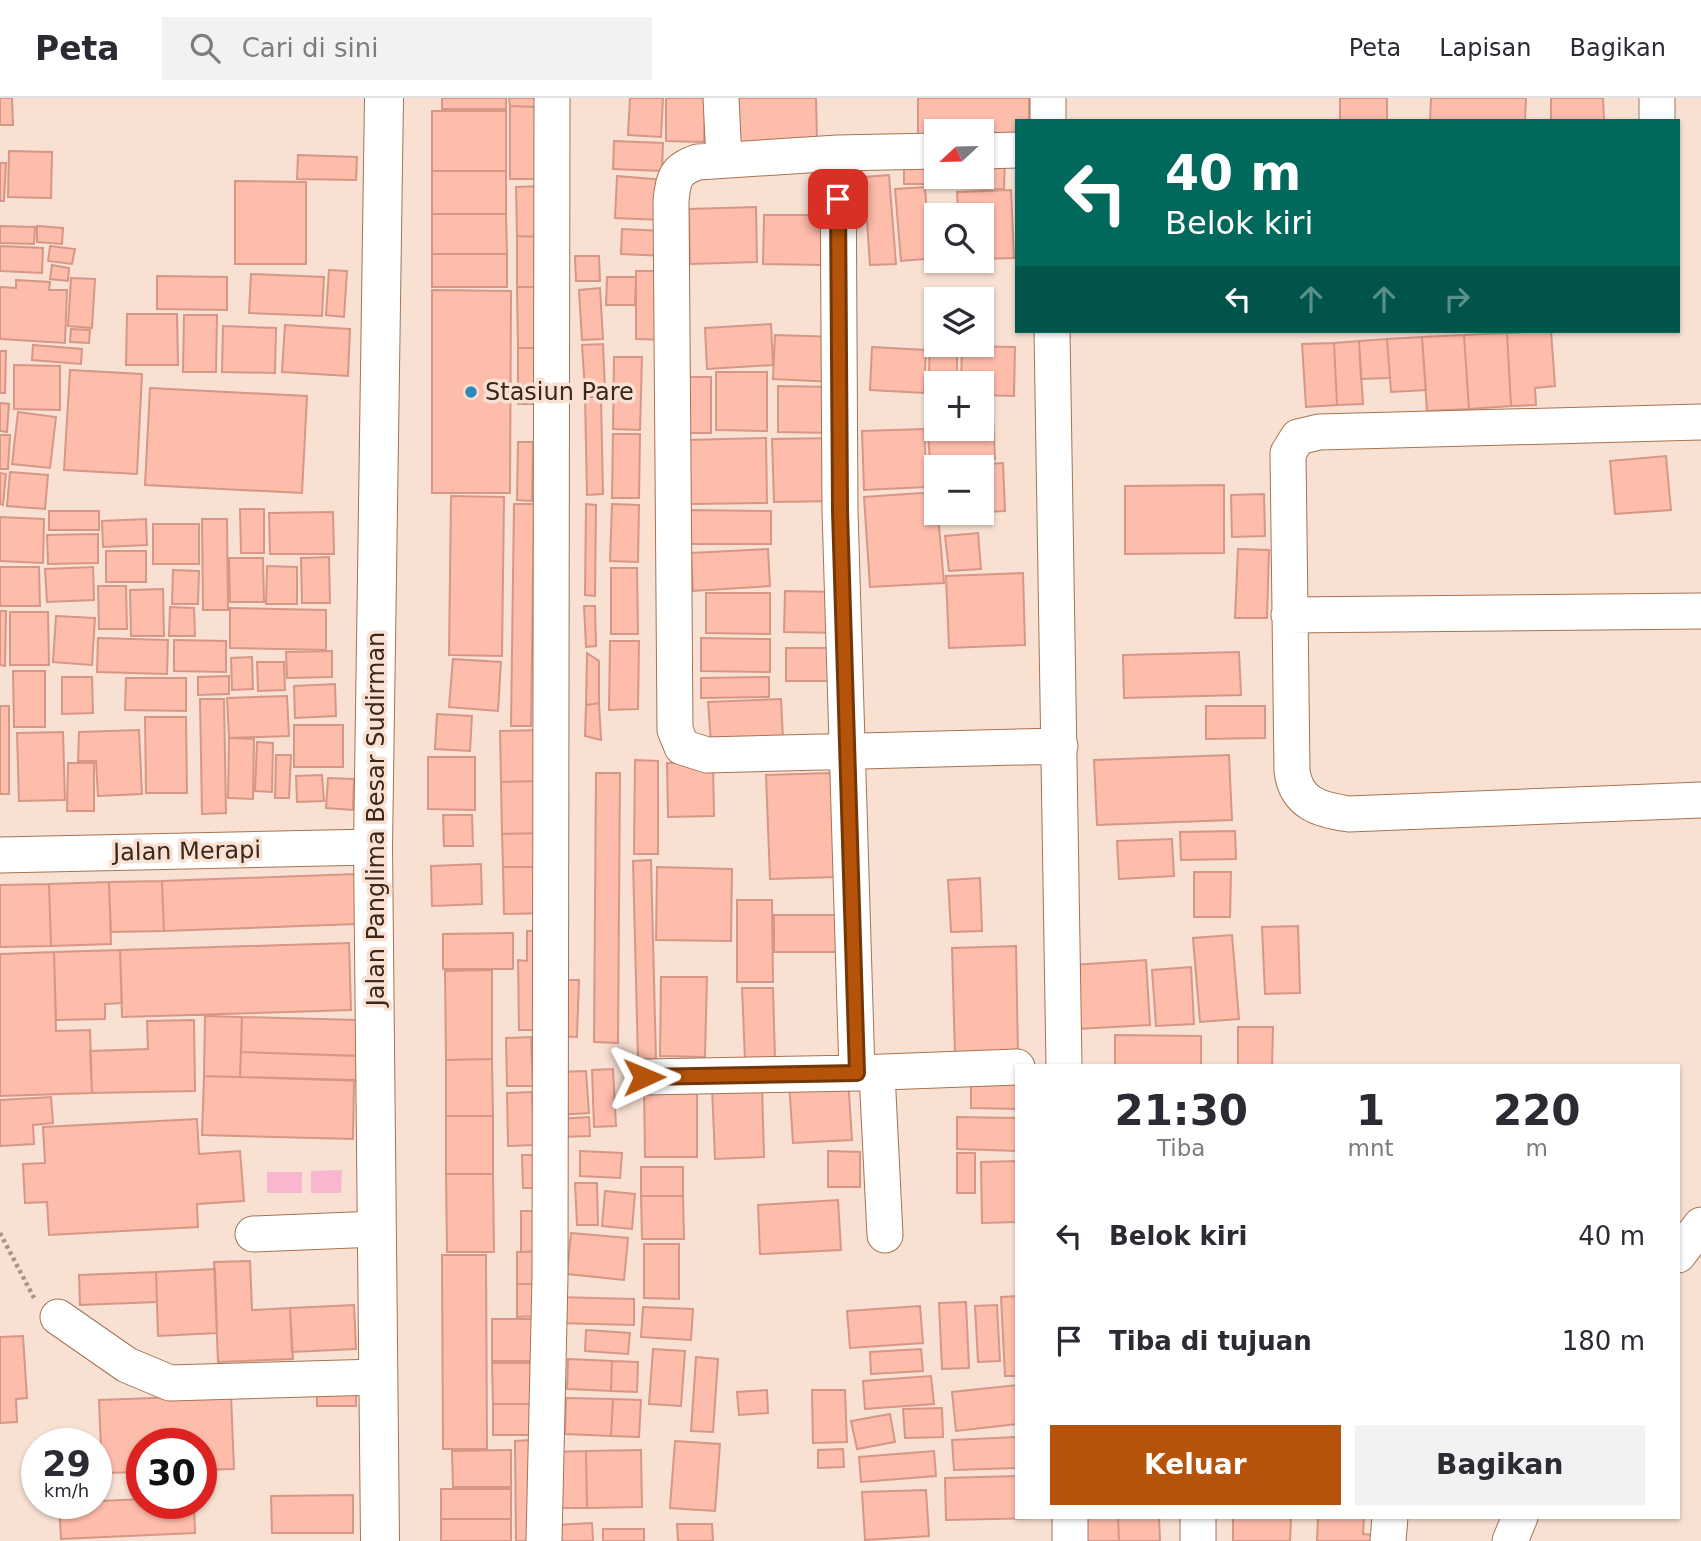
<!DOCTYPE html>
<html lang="id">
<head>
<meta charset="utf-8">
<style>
	body { margin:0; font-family:"DejaVu Sans",sans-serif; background:#f2f2f3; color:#2b2b33; height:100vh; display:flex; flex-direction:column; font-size:26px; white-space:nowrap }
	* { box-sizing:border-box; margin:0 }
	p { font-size:23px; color:#7c7c81 }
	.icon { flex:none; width:38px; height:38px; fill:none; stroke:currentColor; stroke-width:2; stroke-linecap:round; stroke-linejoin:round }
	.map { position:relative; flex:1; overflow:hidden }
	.details { position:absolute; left:1015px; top:966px; width:665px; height:455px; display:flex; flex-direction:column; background:#fff; border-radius:0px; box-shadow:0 2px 5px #0004 }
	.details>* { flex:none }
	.top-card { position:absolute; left:1015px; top:21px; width:665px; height:214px; border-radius:0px; box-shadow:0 2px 5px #0004; background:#00695c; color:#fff; overflow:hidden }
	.needle { width:46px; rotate:248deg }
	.tools { position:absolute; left:924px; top:21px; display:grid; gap:14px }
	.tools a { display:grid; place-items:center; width:70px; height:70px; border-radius:0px; background:#fff; box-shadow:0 2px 5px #0004; font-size:35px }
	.speed { position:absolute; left:21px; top:1330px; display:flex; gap:14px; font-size:35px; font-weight:700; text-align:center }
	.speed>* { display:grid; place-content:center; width:91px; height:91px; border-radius:50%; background:#fff; box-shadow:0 2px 5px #0004; line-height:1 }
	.speed small { font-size:18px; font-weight:400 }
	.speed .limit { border:10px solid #d22; background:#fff; color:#111 }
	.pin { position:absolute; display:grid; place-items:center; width:60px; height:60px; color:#fff; margin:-30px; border-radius:14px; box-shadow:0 4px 10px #0006 }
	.me { position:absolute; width:77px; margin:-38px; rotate:89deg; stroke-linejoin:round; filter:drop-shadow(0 0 5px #0008) }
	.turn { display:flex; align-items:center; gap:24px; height:147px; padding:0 35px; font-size:32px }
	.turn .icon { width:91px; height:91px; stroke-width:2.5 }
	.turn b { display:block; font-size:49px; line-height:60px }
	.lanes { display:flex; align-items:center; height:66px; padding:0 35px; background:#0003; justify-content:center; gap:35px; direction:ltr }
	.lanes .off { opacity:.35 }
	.eta { display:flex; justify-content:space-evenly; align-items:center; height:119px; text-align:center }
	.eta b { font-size:42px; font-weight:700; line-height:49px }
	.button { display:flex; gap:14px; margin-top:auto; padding:14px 35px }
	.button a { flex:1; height:80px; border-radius:0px; background:#b45309; color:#fff; font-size:28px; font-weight:700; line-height:80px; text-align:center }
	.button a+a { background:#f2f2f3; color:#2b2b33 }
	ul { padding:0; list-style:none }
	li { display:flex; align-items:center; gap:21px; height:105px; padding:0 35px }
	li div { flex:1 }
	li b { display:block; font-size:26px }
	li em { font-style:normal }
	header { display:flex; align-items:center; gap:42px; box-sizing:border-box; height:98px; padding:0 35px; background:#fff; border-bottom:2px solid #e1e1e2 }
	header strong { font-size:33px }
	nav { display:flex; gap:38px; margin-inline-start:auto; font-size:24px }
	.search { width:490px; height:63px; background:#f2f2f3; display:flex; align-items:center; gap:18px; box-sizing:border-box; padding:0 24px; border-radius:0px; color:#7c7c81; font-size:26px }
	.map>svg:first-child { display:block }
</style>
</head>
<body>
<header>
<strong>Peta</strong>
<div class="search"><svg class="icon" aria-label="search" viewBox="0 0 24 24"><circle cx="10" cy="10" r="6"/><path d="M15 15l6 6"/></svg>Cari di sini</div>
<nav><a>Peta</a><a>Lapisan</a><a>Bagikan</a></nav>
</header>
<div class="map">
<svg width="1701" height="1443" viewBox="0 0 1701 1443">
	<rect width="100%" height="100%" fill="#f8e1d3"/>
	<path fill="#f9b6cf" d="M342 1072 341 1095H311V1073Z
		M267 1074H302V1095H267Z"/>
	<path fill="#febcab" stroke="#d69787" stroke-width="2" d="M0 0H12L13 27H0Z
		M442 0H506V11H442Z
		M509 0H536V9L510 8Z
		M630 0H663L661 39 628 37Z
		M666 0H705L704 44 666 43Z
		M731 0H816L817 43 732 45Z
		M918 0H1029V23H1017V39L982 40V33H936V40H918Z
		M1340 0H1387V23H1340Z
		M1431 0H1526L1525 23H1430Z
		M1551 0H1603L1604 23H1551Z
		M510 8 536 9V81H510Z
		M432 13H506V73H432Z
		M614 43 663 45 662 73 613 71Z
		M9 53 52 54 51 100 8 99Z
		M298 57 357 59 356 82 297 81Z
		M904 57H932V86H904Z
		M982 57 1005 58 1004 91 949 90V79H982Z
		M0 65H6L4 103H0Z
		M432 73H506V116H432Z
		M889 77 896 166 870 167 864 79Z
		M617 78 665 82 662 122 615 120Z
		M235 83 306 84V166H235Z
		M544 88V139L517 138 516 89Z
		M925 89 927 118 936 117V160L901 163 895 91Z
		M1011 92 1014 160 982 161V117H958L957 94Z
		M756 109 757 164 690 166 689 111Z
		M432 116H506L507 156H432Z
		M764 117H823V167L763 166Z
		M0 128 35 129 34 146 0 145Z
		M37 128 63 130 62 146 37 144Z
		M622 131 665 133 664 158 621 156Z
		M517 138 544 139 545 189H517Z
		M0 148 43 150 42 175 0 173Z
		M50 148 75 151 72 166 48 163Z
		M432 156H507V189H432Z
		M575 158H599L600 183H576Z
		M52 167 69 170 68 183 50 181Z
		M329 172 347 173 344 219 326 217Z
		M636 173H669L668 242 636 241Z
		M251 176 324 179 322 218 249 215Z
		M157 178 227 179V212L157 211Z
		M607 179H636L635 207H606Z
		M71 180 95 181 92 230 68 228Z
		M16 182 50 184 49 192H67L65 245 0 241V189L16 190Z
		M517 189H545V250H518Z
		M600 190 603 241 582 242 579 192Z
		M432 192 511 193 510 395H432Z
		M127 216H177L178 267H126Z
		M184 217H217L216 274H183Z
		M771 226 773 267 707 271 705 230Z
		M285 227 350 231 348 278 282 274Z
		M223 228 276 230 275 275 222 274Z
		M71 231 90 232 89 245 70 244Z
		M1551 233 1555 288 1535 290 1536 307 1511 308 1507 235Z
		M1507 235 1511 308 1469 311 1464 237Z
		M775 237 836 239 834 284 773 281Z
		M1464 237 1469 311 1427 313 1422 239Z
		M1422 239 1426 292 1391 294 1387 241Z
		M930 241H936V247H957V278L929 277Z
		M1387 241 1390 280 1361 281 1359 243Z
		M1359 243 1363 306 1337 307 1334 245Z
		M1334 245 1337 307 1306 309 1302 246Z
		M603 246 605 292 585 293 582 247Z
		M33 247 82 251 81 266 32 262Z
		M962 248 1015 249 1014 298 982 297V285H961Z
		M872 249 926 252 924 295 870 292Z
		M518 250H545V306H518Z
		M0 253H6L5 295H0Z
		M614 259H642L640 332 613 331Z
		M14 267 60 268V312L14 311Z
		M70 272 142 276 137 376 64 372Z
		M716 274H767V333L716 332Z
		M681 279H711V335H681Z
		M778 288 834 289 833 335 778 334Z
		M150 290 307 298 302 395 145 387Z
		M585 299H601L603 396 587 397Z
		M0 305 9 306 7 334 0 333Z
		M18 314 56 319 50 370 12 366Z
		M993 320 995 361 930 364 927 324 936 323V331H982V321Z
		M924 331 927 389 864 392 862 333Z
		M613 336H640L639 400H612Z
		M0 337H10L8 371H0Z
		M766 340 767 405 690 406 688 342Z
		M835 340 836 403 774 404 772 341Z
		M518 344H533L532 403 517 402Z
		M1666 358 1671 412 1615 416 1610 363Z
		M1003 365 1005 413 982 414V369H943Z
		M10 374 48 377 45 411 7 408Z
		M0 375 6 376 3 407 0 406Z
		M1224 387V455L1125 456V388Z
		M936 394 944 485 870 489 864 399Z
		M1264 396 1265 438 1232 439 1231 397Z
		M451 398 504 399 502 558 449 557Z
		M514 406H534L531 628H511Z
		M586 406 596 407 595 498 585 497Z
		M612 406 639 407 638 464 610 463Z
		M240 411H264V455H241Z
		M687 412 771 413V446H686Z
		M49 413H99V432H49Z
		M333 414 334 456H270L269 415Z
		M0 419 44 421 43 465 0 463Z
		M146 421 147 447 103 449 102 423Z
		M202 421H227L228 512H203Z
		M153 426H199V466H153Z
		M978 435 981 471 949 473 945 438Z
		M98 436V465L48 466 47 437Z
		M768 451 770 488 693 493 691 455Z
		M1238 451 1269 452 1267 520H1235Z
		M106 453H146V484H106Z
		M329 459 330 505H302L301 460Z
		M229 460H263L264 504H230Z
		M267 468 297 469V506H266Z
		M0 469H39L40 508H0Z
		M93 469 94 502 47 504 45 471Z
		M611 470H637L638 536H611Z
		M173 472 199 473 198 506H172Z
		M1023 475 1025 547 949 550 946 478Z
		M98 488H126L127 531H99Z
		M163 491 164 538H131L130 492Z
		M785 493 839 494V535L784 534Z
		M706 495H770V536L706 535Z
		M584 508H595L596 548 586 549Z
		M170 509 194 510 195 538H169Z
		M230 510 326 512V552L230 550Z
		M0 513H6L5 568 0 567Z
		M10 514H48L49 567H10Z
		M56 518 95 520 92 567 53 564Z
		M98 540 168 542 167 576 97 574Z
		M701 540 770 541V574L701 573Z
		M174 542 226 543V574L174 573Z
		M610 543H639L638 611 609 612Z
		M786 550H838V583H786Z
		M332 553V579L287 580 286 554Z
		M1239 554 1241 597 1124 600 1123 557Z
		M587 555 599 563V605L586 607Z
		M252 559 253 591 232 592 231 560Z
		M453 561 501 564 498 613 449 609Z
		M257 564H284L285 592 258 593Z
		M13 573H45V629H14Z
		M229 578V596L198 597V579Z
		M62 579H92L93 615 62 616Z
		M769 579V599L701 600V580Z
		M126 580H186V613L125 612Z
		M335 586 336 618 295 620 294 588Z
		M287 598 289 638 229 640 227 600Z
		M200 601H224L226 715 202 716Z
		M781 601 783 642 711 645 708 604Z
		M599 605 601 642 585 638 586 607Z
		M0 608H9V696H0Z
		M1206 608H1265V640L1206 641Z
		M437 616 472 618 470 653 435 651Z
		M145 619H186L187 695H146Z
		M294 627H343V669H294Z
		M139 632 142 696 98 698 96 663H78L79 634Z
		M544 632 545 683 501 684 500 633Z
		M63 634 65 702 19 703 17 635Z
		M229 640 254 641 253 701 228 700Z
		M257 644 273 645 272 694 255 693Z
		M276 657H291L289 700H275Z
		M1229 657 1232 722 1097 727 1094 662Z
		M428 659H475V712L428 711Z
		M635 662 658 663V756H634Z
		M713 664 714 718 668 719 667 665Z
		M68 665H94V713H67Z
		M596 675H620L618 945 594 944Z
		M831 675 836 779 770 781 766 677Z
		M322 677 324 703 297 704 296 678Z
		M328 680 354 681 353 712 326 710Z
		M545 683 546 735 502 736 501 684Z
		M443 717H472L473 748H444Z
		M1235 733 1236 761 1181 762 1180 734Z
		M546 735 547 769H503L502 736Z
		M1172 741 1174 778 1119 781 1117 743Z
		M651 762 656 962H638L633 763Z
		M481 766 482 806 432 808 431 768Z
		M503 769H547L548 815 504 816Z
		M657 769 732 771 731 843 656 842Z
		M1194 774H1231L1230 819H1194Z
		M356 776 357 826 164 833 162 783Z
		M980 780 982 833 951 834 948 782Z
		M162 783 164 833 111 834 109 784Z
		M109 784 111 846 51 848 49 786Z
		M49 786 51 848 0 849V787Z
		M737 802H772L773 884H737Z
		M774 817H849V854H774Z
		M1298 828 1300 895 1265 896 1262 829Z
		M527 833H539L540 932H519L518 862 527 863Z
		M513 835V871H443V836Z
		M1232 837 1239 921 1200 924 1193 840Z
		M349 845 351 912 122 919 120 852Z
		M1016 848 1018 957 955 958 952 850Z
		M120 852 122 905 105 906V921L56 922 54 854Z
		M54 854 56 933 90 932 92 995 0 998V856Z
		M1146 862 1150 927 1077 931 1073 867Z
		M1191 869 1194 926 1156 928 1152 872Z
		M492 872V961L446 962 445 873Z
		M661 879H707L705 959 660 958Z
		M554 882H579L577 939 552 938Z
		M742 890H773L775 961 745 962Z
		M205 918 242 919 240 979 204 978Z
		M242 919 358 922 356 958 241 954Z
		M194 922 195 993 92 995 90 953 148 951 147 923Z
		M1238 929H1273L1272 968H1238Z
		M1115 937 1201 938V968H1115Z
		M531 939 533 988H507L506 940Z
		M241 954 365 958 364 983 240 979Z
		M492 961 493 1018H446V962Z
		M613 971 616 1028 594 1029 592 972Z
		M586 973 589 1015 559 1017 557 974Z
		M204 978 354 982 353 1041 202 1037Z
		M848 980 852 1042 793 1045 789 984Z
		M971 982H1017V1011L971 1010Z
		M644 988H697V1059H645Z
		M762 988 764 1059 715 1061 712 989Z
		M532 994 534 1047 508 1048 507 995Z
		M51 999 53 1025 33 1027 34 1046 0 1048V1002Z
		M446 1018H493V1076H446Z
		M589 1019 590 1038 561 1039 560 1021Z
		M957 1019 1017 1020V1053L957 1051Z
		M197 1021 199 1056 240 1053 244 1103 197 1106 198 1129 49 1137 47 1104 25 1105 23 1066 45 1065 43 1029Z
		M580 1053 622 1055 620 1080 580 1078Z
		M828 1053 860 1054V1089H828Z
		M957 1055H975V1095H957Z
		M522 1057H540V1090H523Z
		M1017 1063V1124L982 1125 981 1064Z
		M641 1069H683V1098H641Z
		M446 1076H493L494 1154H447Z
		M575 1085H597L598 1127H577Z
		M605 1093 635 1096 632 1131 602 1128Z
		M641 1098H683L684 1141H642Z
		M838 1102 841 1152 760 1156 758 1107Z
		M521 1113H541L542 1153 521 1154Z
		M571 1135 628 1140 624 1182 567 1176Z
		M644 1146H679V1201L644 1200Z
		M517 1154H536L537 1186H517Z
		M442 1157H486L487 1351H443Z
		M250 1163 252 1212 290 1210 293 1261 218 1264 214 1164Z
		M215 1171 217 1235 158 1238 156 1174Z
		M156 1174 157 1204 80 1207 79 1177Z
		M517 1186H537V1218L517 1219Z
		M1017 1198V1278H1005L1001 1199Z
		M557 1199 634 1201V1227L556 1225Z
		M966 1204 969 1270 942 1271 939 1205Z
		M354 1207 356 1251 292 1254 290 1210Z
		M997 1207 1000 1263 978 1264 975 1208Z
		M920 1208 923 1245 850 1250 847 1213Z
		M643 1209 693 1211 691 1242 641 1239Z
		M492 1221H534L535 1263H492Z
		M586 1232 630 1235 628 1256 585 1253Z
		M23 1238 27 1300 16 1301 17 1324 0 1325V1239Z
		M653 1251 685 1253 681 1308 649 1306Z
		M921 1251 923 1273 871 1276 870 1254Z
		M696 1259 718 1261 713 1334 691 1333Z
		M568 1261 612 1263 611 1293 567 1291Z
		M612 1263 638 1264 637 1294 611 1293Z
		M492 1265H531V1306H493Z
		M931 1278 934 1306 865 1311 863 1283Z
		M1017 1287V1326L956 1333 952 1294Z
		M767 1292 768 1315 739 1317 737 1294Z
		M812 1292H845L847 1344 813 1345Z
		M356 1295V1308H317V1296Z
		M231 1297 234 1371 201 1372V1346H142V1374L102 1375 99 1302Z
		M566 1300 613 1301 611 1338 565 1336Z
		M613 1301 641 1302 639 1339 611 1338Z
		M493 1306H531L532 1337H493Z
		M942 1310 943 1339 905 1340 903 1311Z
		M890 1316 895 1344 857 1351 851 1323Z
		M1016 1339 1017 1370 954 1372 952 1342Z
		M530 1342 531 1443H516L515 1343Z
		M675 1343 720 1346 715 1413 670 1410Z
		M843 1351 844 1369 818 1370V1352Z
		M511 1352V1389H453L452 1353Z
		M641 1352 642 1409 587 1410 586 1353Z
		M586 1353 587 1410H549L548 1354Z
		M934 1353 936 1378 861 1384 859 1359Z
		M1017 1378V1419L1035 1420 946 1422 945 1380Z
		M441 1391H511V1421H441Z
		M926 1392 929 1438 865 1442 862 1394Z
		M353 1397V1435H272L271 1398Z
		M142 1401V1405H194L195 1435 61 1441 59 1405Z
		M1078 1419H1118L1119 1443H1079Z
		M1118 1419H1159L1160 1443H1119Z
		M1233 1419H1291L1290 1443H1233Z
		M1318 1419 1364 1420 1363 1436 1375 1437 1374 1443H1317Z
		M441 1421H511V1443H441Z
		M592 1425 593 1443H555V1427Z
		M677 1426H712L713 1443H678Z
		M603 1431H644V1443H603Z"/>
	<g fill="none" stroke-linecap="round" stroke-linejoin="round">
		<g stroke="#a67351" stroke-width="37">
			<path id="minor" d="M721 0 724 62
				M1048 0V23
				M1657 0V23
				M936 53 838 55 698 64C676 71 673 80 671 103L675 632 682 649 707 657 1060 648
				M982 53 1017 52
				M838 55 840 413 857 975 1017 969
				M1052 233 1064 968
				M1701 324 1319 334 1298 339 1288 355 1292 673C1296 706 1321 712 1349 716L1701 702
				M1289 517 1701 513
				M0 757 373 749
				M877 975 885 1137
				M644 979 857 975
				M253 1136 377 1131
				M1678 1157 1701 1127
				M58 1219 127 1267 170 1285 378 1279
				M1070 1419V1443
				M544 1443 550 1179 552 0
				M1198 1443V1419
				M1388 1443 1390 1419
				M1510 1443 1520 1419"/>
		</g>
		<g stroke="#a67351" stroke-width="40">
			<path id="major" d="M380 1443 373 749 384 0"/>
		</g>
		<path stroke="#a99385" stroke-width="4.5" stroke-dasharray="3.5 3.5" stroke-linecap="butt" d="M0 1135 34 1200"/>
		<use href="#minor" stroke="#fff" stroke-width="35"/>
		<use href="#major" stroke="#fff" stroke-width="38"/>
	</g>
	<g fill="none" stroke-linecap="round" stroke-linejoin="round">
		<g stroke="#753606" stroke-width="18">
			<path id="route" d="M644 979 857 975 840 413 838 101"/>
		</g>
		<use href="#route" stroke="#b45309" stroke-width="12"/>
	</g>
	<circle fill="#2c88b5" stroke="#f8e1d3" stroke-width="2.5" cx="471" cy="294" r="7"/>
	<g text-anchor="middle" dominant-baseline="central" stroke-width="7" stroke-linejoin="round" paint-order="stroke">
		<g font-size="24" fill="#3c2719" stroke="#f8e1d3" text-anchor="start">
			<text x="485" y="294">Stasiun Pare</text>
		</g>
		<g font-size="24" fill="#3c2719" stroke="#f8e1d3">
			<text transform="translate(376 721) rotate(-90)">Jalan Panglima Besar Sudirman</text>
			<text transform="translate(187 753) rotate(-1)">Jalan Merapi</text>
		</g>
	</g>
</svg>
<div class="tools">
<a><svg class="needle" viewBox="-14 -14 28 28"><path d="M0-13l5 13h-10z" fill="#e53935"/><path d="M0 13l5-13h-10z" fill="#7c7c81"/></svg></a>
<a><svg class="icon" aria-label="search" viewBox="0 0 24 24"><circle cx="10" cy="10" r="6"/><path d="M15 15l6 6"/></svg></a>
<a><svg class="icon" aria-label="layers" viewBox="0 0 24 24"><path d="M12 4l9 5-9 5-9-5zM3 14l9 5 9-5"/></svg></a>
<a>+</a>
<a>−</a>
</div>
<div class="speed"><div>29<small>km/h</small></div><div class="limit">30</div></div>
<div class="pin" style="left:838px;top:101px;background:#d93025"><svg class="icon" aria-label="arrive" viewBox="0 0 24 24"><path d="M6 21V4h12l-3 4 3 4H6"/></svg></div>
<svg class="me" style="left:644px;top:979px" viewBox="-20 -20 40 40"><path d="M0-17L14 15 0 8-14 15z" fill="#b45309" stroke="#fff" stroke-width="4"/></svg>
<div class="top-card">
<div class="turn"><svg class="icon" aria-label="left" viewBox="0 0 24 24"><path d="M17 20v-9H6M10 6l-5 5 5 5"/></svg><div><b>40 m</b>Belok kiri</div></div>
<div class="lanes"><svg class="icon" aria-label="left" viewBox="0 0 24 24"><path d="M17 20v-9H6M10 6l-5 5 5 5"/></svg><svg class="icon off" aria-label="ahead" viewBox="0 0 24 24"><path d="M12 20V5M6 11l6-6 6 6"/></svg><svg class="icon off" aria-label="ahead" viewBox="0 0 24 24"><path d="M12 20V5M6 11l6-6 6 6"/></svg><svg class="icon off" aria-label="right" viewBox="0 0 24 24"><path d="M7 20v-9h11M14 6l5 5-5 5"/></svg></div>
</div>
<section class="details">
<div class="eta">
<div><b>21:30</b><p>Tiba</p></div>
<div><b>1</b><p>mnt</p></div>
<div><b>220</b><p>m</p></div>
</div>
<ul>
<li><svg class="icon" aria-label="left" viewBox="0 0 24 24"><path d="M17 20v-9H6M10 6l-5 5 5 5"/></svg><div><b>Belok kiri</b></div><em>40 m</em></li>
<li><svg class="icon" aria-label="arrive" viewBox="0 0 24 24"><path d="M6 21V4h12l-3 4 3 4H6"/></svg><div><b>Tiba di tujuan</b></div><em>180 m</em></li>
</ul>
<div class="button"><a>Keluar</a><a>Bagikan</a></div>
</section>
</div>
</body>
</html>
